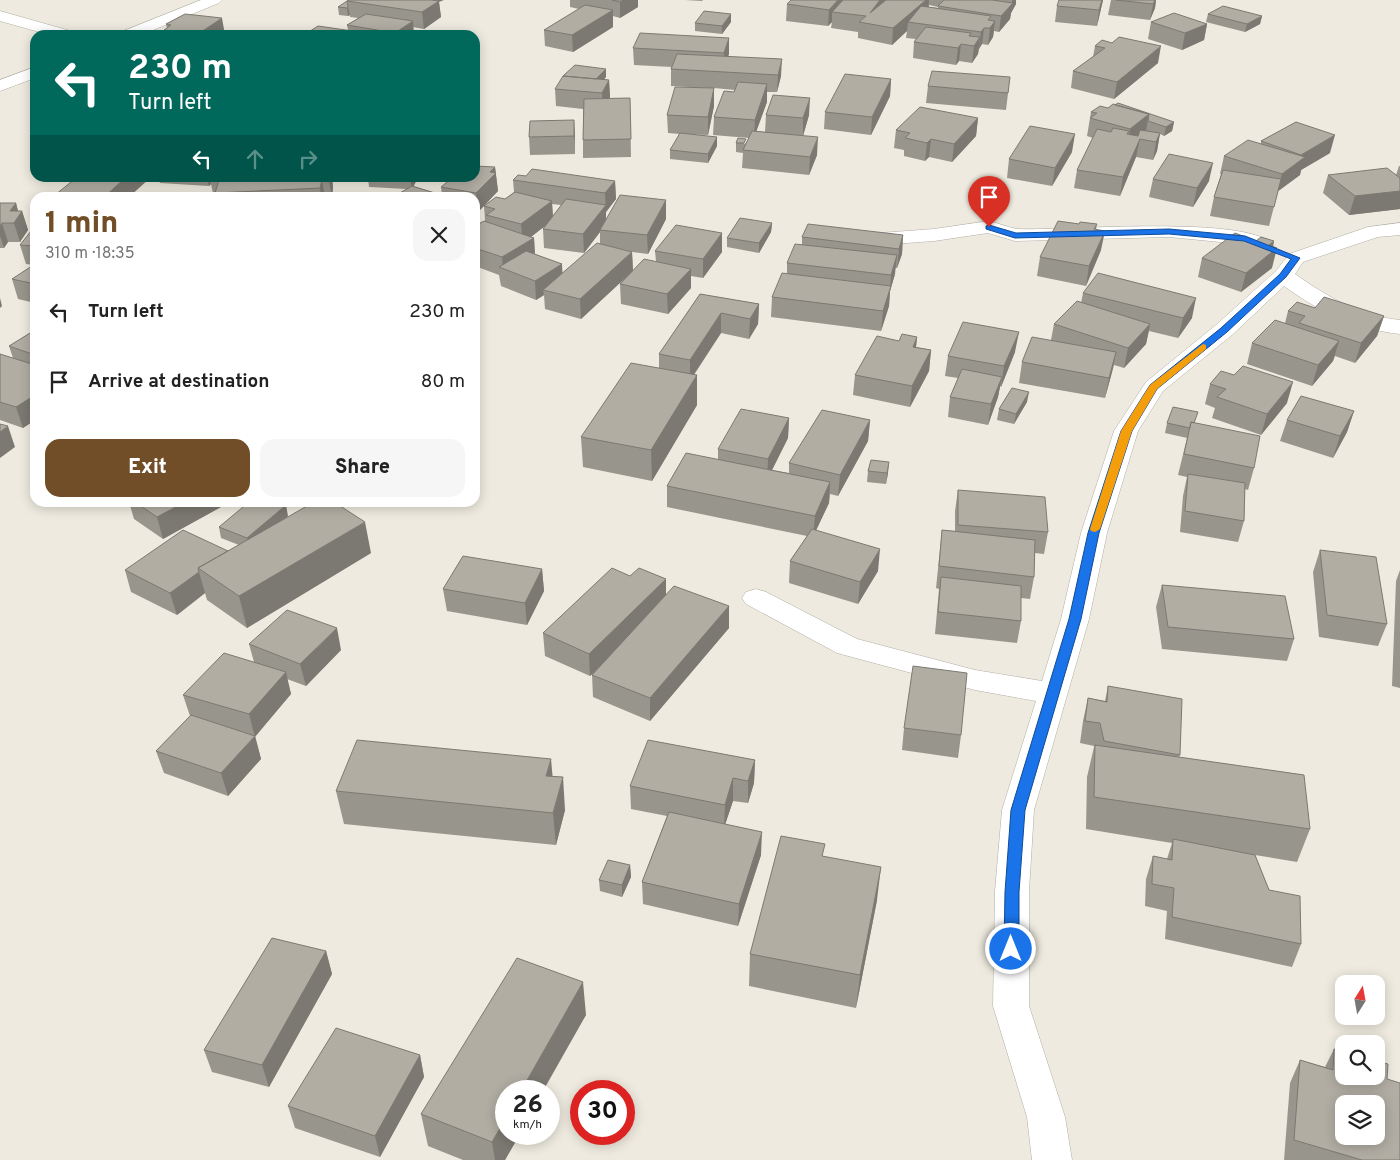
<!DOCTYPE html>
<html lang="en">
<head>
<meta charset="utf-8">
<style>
	body { margin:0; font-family:Overpass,sans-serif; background:#f6f6f6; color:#222; height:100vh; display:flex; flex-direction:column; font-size:19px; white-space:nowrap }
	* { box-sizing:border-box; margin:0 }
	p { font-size:16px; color:#767676 }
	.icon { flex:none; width:28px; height:28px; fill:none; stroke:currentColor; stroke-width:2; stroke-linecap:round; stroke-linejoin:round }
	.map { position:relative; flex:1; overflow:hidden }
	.panel { position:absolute; left:30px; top:192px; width:450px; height:315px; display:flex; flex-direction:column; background:#fff; border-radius:15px; box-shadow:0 2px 12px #0003 }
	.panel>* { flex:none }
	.guide { position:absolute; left:30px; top:30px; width:450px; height:152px; border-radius:15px; box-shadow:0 2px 12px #0003; background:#00695c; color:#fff; overflow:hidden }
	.needle { width:32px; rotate:11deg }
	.buttons { position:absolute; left:1335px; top:975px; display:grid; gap:10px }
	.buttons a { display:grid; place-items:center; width:50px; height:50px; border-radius:10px; background:#fff; box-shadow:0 2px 12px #0003; font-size:25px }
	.speed { position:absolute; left:495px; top:1080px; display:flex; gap:10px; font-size:25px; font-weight:700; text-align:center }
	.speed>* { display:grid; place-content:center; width:65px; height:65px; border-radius:50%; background:#fff; box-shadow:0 2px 12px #0003; line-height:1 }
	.speed small { font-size:12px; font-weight:400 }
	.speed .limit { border:8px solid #d22; background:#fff; color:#111 }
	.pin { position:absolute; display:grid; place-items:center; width:42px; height:42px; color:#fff; margin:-51px -21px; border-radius:50% 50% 50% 0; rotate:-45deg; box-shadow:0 0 5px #0007 }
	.pin .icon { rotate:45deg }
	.me { position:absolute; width:55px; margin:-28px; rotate:0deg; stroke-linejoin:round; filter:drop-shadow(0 0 4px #0008) }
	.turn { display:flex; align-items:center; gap:18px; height:105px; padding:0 15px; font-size:22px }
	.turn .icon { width:65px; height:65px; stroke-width:2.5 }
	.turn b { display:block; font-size:35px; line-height:42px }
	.lanes { display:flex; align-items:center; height:48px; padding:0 15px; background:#0003; justify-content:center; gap:25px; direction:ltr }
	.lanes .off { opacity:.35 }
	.round { display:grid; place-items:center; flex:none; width:52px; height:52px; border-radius:15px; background:#f6f6f6 }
	.summary { display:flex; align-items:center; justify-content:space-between; height:85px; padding:0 15px }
	h1 { font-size:30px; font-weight:800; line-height:38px; color:#714e27 }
	.action { display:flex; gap:10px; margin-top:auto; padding:10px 15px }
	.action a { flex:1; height:58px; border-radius:15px; background:#714e27; color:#fff; font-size:20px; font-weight:800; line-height:58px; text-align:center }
	.action a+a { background:#f6f6f6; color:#222 }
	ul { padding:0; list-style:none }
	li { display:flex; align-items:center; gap:15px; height:70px; padding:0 15px }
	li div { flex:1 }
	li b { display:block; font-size:19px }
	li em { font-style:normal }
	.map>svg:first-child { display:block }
</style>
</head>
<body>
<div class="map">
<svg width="1400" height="1160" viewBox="0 0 1400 1160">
	<rect width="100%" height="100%" fill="#eeeadf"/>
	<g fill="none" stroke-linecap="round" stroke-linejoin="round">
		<g stroke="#b1aea3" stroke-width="1">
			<path id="minor" d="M201 0H222L219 3 141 35H119L121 32Z
				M0 11 74 32 76 35H50L0 21Z
				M35 67V78L0 91V80Z
				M989 221C998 223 1009 228 1018 229 1062 231 1252 214 1274 246L1271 250 1264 252 1241 244 1169 237 1015 241 988 233 934 241 866 246 859 244 856 240 859 236 866 234 934 229Z
				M1400 223V235L1378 237 1303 262 1295 274C1328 297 1359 316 1400 320V334C1355 329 1320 312 1284 286L1232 335 1163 391 1138 431 1107 533 1089 619 1034 810 1029 891V1006L1065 1117 1072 1160H1032L1027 1117 993 1006 995 891 1002 810 1036 701 975 690 837 653 746 604 742 598 746 592 756 589 766 592 857 639 975 670 1042 681 1061 619 1081 533 1114 431 1146 382 1216 325 1276 271 1289 254 1368 227Z"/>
		</g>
		<use href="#minor" fill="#fff" fill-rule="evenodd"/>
	</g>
	<path fill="#98958c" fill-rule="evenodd" d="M349 0 439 2 441 17 424 29 413 27 414 35H304L348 30 347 25 358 18 350 17V15L348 16 339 15 338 7Z
		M570 0H638V7L620 18 613 16V27L573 52 545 46 544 30 579 9 570 7Z
		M685 0H703L702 1Z
		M791 0H1016V4L1011 13 1010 19 999 32 994 31 993 37 988 45 982 44 979 49 978 54 972 63 959 61 956 65 913 58 914 42 916 39 906 38 907 31 892 45 858 38V32L831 28 832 22 828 26 786 21 787 4ZM929 5 938 7V8L929 7Z
		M1103 0 1097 26 1055 22 1057 6Z
		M1111 0H1156L1155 8 1150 20 1108 15Z
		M731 14V22L722 34 695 31V23Z
		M1208 14 1262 16 1260 24 1245 32 1206 22Z
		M1151 22 1207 24 1204 40 1182 50 1148 39Z
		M166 24 225 35H165L164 30 167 28Z
		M729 38 728 56 781 76 777 92H767V102L756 131 765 132 766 115H809L803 136 817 155 809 175 742 168 743 153 736 152V143L738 138 745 144 749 138 713 135 714 117 734 92 735 90 714 88V106L708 135 683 134 717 137V146L708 163 670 159V150L680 134 668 133 667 115 706 88 671 86V69L672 67 634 65 633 48Z
		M1102 40 1158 63 1114 99 1071 88 1073 71 1093 57 1095 46Z
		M606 77 604 79 609 80 610 97 609 99 630 98 631 157 583 158V109L556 106 555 89Z
		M1010 77 1006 110 926 103 928 86Z
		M891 79 890 96 871 135 824 129 825 112Z
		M1091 112 1174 122 1172 131 1164 136 1160 134 1157 151 1153 160 1136 157 1120 196 1074 188 1077 170 1093 138 1087 136Z
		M978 118 976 136 952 162 929 157 925 161 904 156V150L894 148 896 130Z
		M574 120 575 154 530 155 529 137Z
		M1261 141 1330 153 1301 170 1300 175 1278 191 1269 226 1210 216 1214 197 1221 174H1220L1224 156 1261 144Z
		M1072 152 1052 186 1007 178 1009 159Z
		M1399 166H1400V209L1349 215 1323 193 1328 175H1396Z
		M495 167 498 191 485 205 505 199 514 192 513 180 526 176 615 181 616 199 606 212V219H666L648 254 632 252 633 271 656 261 655 251 722 233V252L703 278 691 276V288L668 314 621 304 620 284 627 276 581 319 545 309 544 295 536 300 501 286 499 275 475 266V218L476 226 485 221 484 206 478 212 475 211V198H391L407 189 369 187 368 178H418L413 186 442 195 441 187ZM552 204 561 205 553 216ZM544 226 543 229 544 248 584 253 600 232V244L562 273V264L535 254 534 238 531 237Z
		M158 178H332L333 187 332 198H214L211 184 209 186 160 183Z
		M1153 179 1209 181 1193 207 1149 197Z
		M55 195 128 198H56Z
		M0 203H16L18 211H22L28 230 20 242H8L4 248H0Z
		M772 223 771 232 759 253 727 247V238Z
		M1079 224H1097L1096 230 1101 250 1086 286 1037 276 1040 257Z
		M35 226V303L18 299 12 279 34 265 26 264 20 245Z
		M903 235 902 254 897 268H895V274L890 291 889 306 881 331 771 317 772 297 787 273V263L802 245V237Z
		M1256 241H1274L1273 247 1272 268 1241 292 1198 277 1202 258Z
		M1083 293 1192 318 1178 338 1149 331 1146 344 1124 368 1114 365 1105 398 1019 383 1022 362 1051 340 1054 324 1081 303Z
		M700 294 759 304 758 324 749 339 721 333 694 375H697V405L652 481 583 467 581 437 659 368V354Z
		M1315 308 1384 316 1377 336 1355 363 1335 356 1333 361 1312 386 1247 364 1252 343 1285 323 1288 311Z
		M35 330V420L23 428 0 420V354L13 358 9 346Z
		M917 337 916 347 931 350 929 371 910 407 853 395 855 375 899 341Z
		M1015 352 1001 387 1000 386 998 397 988 425 948 417 950 397 958 378 945 376 948 356Z
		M1210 384 1287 403 1261 435 1212 418 1215 408 1205 404Z
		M1027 402 1014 424 997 420 999 409Z
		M1354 411 1347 432 1333 458 1280 441 1287 420Z
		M789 418 788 438 772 470 789 473V463L870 420 868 441 838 496 830 494 829 503 816 530 878 571 858 604 789 583 790 561 807 536 667 507V486L718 460V449Z
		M1167 423H1195L1254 468 1248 490 1245 489 1244 521 1238 542 1180 532 1183 496 1187 477 1178 475 1187 438 1165 433Z
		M868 471 888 473 886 484 867 482Z
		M958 490 1048 532 1044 554 1035 553 1034 577 1030 599 1021 598V621L1017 643 935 634 939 589 936 588 942 530 955 531V511Z
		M129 502H230L163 539 134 519Z
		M288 516 283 520 371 553 247 628 207 600 205 593 177 615 131 592 125 570 228 551 239 545 221 538 219 527Z
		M1320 550 1387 624 1378 646 1319 637 1313 572Z
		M542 569 544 591 527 625 447 611 443 589Z
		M1400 570V688L1392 686 1396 581Z
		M630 576 666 579V595L729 606V628L650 721 593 697 592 675 597 670 590 676 545 656 543 633Z
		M1162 585 1294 639 1287 661 1162 649 1156 607Z
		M249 644 341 650 306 686 287 679 291 694 255 736 261 759 228 796 164 773 156 751 190 716 183 695 254 662Z
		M1108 686 1180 755 1179 757 1310 829 1297 862 1255 855 1269 890 1301 944 1292 967 1165 939 1167 911 1145 906 1146 879 1153 856 1167 859 1172 843 1086 829 1087 777 1094 747V746L1080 743 1083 721 1088 698 1105 701Z
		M904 728 961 735 958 758 902 750Z
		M755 760 754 783 748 803 733 801 725 824 761 855 738 926 643 904 642 882 667 816 631 809 630 786Z
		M336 791 565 810 556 845 344 824Z
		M824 856 877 900 856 1008 749 986 750 954Z
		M630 865 631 877 622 897 600 891 599 880Z
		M326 951 332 974 269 1087 212 1072 204 1050Z
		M586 1015 506 1134H520L505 1160H463L428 1146 421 1114Z
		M1334 1049 1400 1160H1284L1290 1083 1300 1060 1325 1067Z
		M420 1055 424 1077 380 1157 295 1128 288 1106Z"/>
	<path fill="#7c7972" d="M426 0H444L439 2 441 17 424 29 422 12Z
		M623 0H638V7L620 18V2Z
		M838 0H845L832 12V22L828 26 829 10Z
		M880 0H887L870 13Z
		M926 0H929L928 13 908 22 907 31 892 45 893 28Z
		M1012 0H1016V4L1011 13 1010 19 999 32 1001 16 1012 4Z
		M1102 0H1103L1097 26 1099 10Z
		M1155 0H1156L1155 8 1150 20 1153 4Z
		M348 7 350 15 348 16 347 8Z
		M613 10V27L573 52 572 35Z
		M731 14V22L722 34V26Z
		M1262 16 1260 24 1245 32 1247 24Z
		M222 18 225 35H198V34Z
		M413 21 414 35H395V33Z
		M995 21 993 37 988 45 990 28Z
		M1207 24 1204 40 1182 50 1185 33Z
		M984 28 982 44 979 49 981 32Z
		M980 37 978 54 972 63 974 46Z
		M729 38V54L724 70V53Z
		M961 44 959 61 956 65 958 48Z
		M1161 46 1158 63 1114 99 1117 82Z
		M782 59 781 76 777 92 778 75Z
		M606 69V77L593 92 592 83Z
		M891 79 890 96 871 135 872 117Z
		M609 80 610 97 603 110 602 93Z
		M767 84V102L754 138 755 120Z
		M714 88V106L708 135V117Z
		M810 98 809 115 803 136V118Z
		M1149 114 1146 131 1127 147 1130 129Z
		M978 118 976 136 952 162 954 144Z
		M574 120 575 137V154L574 136Z
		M1174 122 1172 131 1164 136 1166 127Z
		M1160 133 1157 151 1153 160 1156 142Z
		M1075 134 1072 152 1052 186 1055 168Z
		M1335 135 1330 153 1301 170 1300 175 1277 192 1282 174 1300 161 1301 155Z
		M717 137V146L708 163V154Z
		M818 137 817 155 809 175 810 157Z
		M931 139 929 157 925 161 927 143Z
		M1140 139 1136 157 1120 196 1123 177Z
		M1213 163 1209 181 1193 207 1197 188Z
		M495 167 498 191 478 212 476 193 490 172Z
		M125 178H150L128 198H103Z
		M207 178H216L210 181 211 184 209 186Z
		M329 178H332L333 187 332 198 329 180Z
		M410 178H418L412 189Z
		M322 180 325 198H321L320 188Z
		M615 181 616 199 606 212 605 193Z
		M1400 191V209L1349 215 1355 196Z
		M666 200V219L648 254 647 235Z
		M552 201 553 220 523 243 521 224Z
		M16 203 19 215 22 211 28 230 20 242 10 211Z
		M606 205V223L600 230V232L584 253 583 234Z
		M2 223 8 242 4 248 0 236V226Z
		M772 223 771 232 759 253V243Z
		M1105 231 1101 250 1086 286 1089 266Z
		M722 233V252L703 278V259Z
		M903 235 902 254 897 268 899 249Z
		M534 238 535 257 503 269 502 257Z
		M1274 241 1271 253 1277 248 1272 268 1241 292 1246 273 1269 245Z
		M632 252 633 271 581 319 580 299Z
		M897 255 895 274 890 291 889 306 881 331 883 311 890 289 891 275Z
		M562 264 563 284 543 290 544 295 536 300 535 281Z
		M691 269V288L668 314 667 294Z
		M0 298 2 306 0 308Z
		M1196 298 1192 318 1178 338 1183 318Z
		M759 304 758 324 749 339 750 319Z
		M721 313V333L690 380V360Z
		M1384 316 1377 336 1355 363 1361 343Z
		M1150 324 1146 344 1124 368 1128 348Z
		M1019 332 1015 352 1001 387 1004 366Z
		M917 337 915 357 913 347Z
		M1339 341 1333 361 1312 386 1318 365Z
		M931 350 929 371 910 407 912 386Z
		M1116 352 1112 372 1105 398 1109 378Z
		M697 375V405L652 481 651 450Z
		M1002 377 998 397 988 425 991 404Z
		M1293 382 1287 403 1261 435 1267 414Z
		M1029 392 1027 402 1014 424 1016 414Z
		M35 395V420L23 428 16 407Z
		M1354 411 1347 432 1333 458 1340 436Z
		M789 418 788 438 767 480 768 459Z
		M870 420 868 441 838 496 840 475Z
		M8 426 15 447 0 458V432Z
		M889 462 888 473 886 484 887 473Z
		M830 482 829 503 813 537 815 516Z
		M185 502H230L163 539 157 517Z
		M286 505 288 516 250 549 247 538Z
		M365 522 371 553 247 628 239 596Z
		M880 549 878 571 858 604 860 582Z
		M542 569 544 591 527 625 525 603Z
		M199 572 205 593 177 615 170 593Z
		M666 579V601L590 676 589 654Z
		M729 606V628L650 721V698Z
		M337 628 341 650 306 686 300 664Z
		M286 672 291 694 255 737 249 714Z
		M255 736 261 759 228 796 221 773Z
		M551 759 554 792 546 776Z
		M755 760 754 783 748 803V781Z
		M563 777 565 810 556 845 553 813Z
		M733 778V801L724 828 725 805Z
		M762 832 761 855 738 926 739 904Z
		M630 865 631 877 622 897V885Z
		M881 867 877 900 856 1008 860 975Z
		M326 951 332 974 269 1087 262 1065Z
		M583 982 586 1015 543 1091H521Z
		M420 1055 424 1077 380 1157 375 1136Z
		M506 1118V1134H520L505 1160H495L492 1142Z"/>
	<path fill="#b1ada3" stroke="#7c7972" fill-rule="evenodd" d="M349 0H431L439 1 422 12 347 1Z
		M612 0H623L620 2Z
		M791 0H838L829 10 787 4Z
		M843 0H880L870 13 886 0H926L893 28 859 22 866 16 832 12Z
		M944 0H992L1013 3 1001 16 938 6Z
		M1059 0H1102L1099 10 1057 6Z
		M1116 0H1155L1153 4Z
		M347 1 348 7 347 8 338 7Z
		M585 5 613 10 572 35 544 30Z
		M921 6 991 16 988 20 995 21 990 28H984L981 32 908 22Z
		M1223 6 1262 16 1247 24 1208 14Z
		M704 11 731 14 722 26 695 23Z
		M1174 13 1207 24 1185 33 1151 22Z
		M185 14 222 18 198 34 164 30 171 25 166 24Z
		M366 14 413 21 395 33 347 25Z
		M318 26 380 35H304Z
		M926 27 971 33 969 36 980 37 974 46 961 44 958 48 914 42Z
		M136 33 142 35H130Z
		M640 33 729 38 724 53 633 48Z
		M1119 37 1161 46 1117 82 1073 71 1105 48 1095 46 1102 40 1112 43Z
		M677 54 782 59 778 75 671 69Z
		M575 65 606 69 596 79 563 76Z
		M932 71 1010 77 1008 93 928 86Z
		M845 74 891 79 872 117 825 112Z
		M563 76 609 80 602 93 555 89Z
		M738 82 767 84 755 120 714 117 724 91 734 92Z
		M675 87 714 88 708 117 667 115Z
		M773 95 810 98 803 118 766 115Z
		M630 98 631 139 583 140 584 99Z
		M1118 103 1174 122 1166 127 1148 121 1149 114 1115 105Z
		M1113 104 1149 114 1130 129 1090 118 1097 113 1091 112 1100 106 1108 108Z
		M920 107 978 118 954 144 931 139 927 143 905 138 910 133 896 130Z
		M574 120V136L529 137 530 121Z
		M1296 122 1335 135 1301 155 1261 141Z
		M1030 126 1075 134 1055 168 1009 159Z
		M1113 128 1129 131 1127 134 1138 136 1140 130 1160 133 1156 142 1140 139 1123 177 1077 170 1097 129 1111 132Z
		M752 131 818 137 810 157 743 150Z
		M680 133 717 137 708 154 670 150Z
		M738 138 746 139 744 143H736Z
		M1248 140 1305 157 1282 174 1224 156Z
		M1169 154 1213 163 1197 188 1153 179Z
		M475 166 495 167 490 172 496 173 476 193 441 187 452 178H475Z
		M1387 168 1400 178V191L1355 196 1328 175Z
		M532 169 615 181 605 193 513 180 518 175 526 176Z
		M1223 170 1281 179 1274 207 1214 197Z
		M76 178H125L103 198H76L55 195Z
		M211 178H329V180H322L320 188 215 193 219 180 210 181Z
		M412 186 451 198H391Z
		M515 192 552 201 521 224 486 215 495 209 484 206 496 197 505 199Z
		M620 195 666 200 647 235 600 230Z
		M566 199 606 205 583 234 543 229Z
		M0 203H16L10 211H22L14 223H2L0 226Z
		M740 218 772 223 759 243 727 238Z
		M484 221 534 238 502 257 475 248V226Z
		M1058 221 1079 224 1080 222 1097 224 1094 229 1105 231 1089 266 1040 257Z
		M808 224 903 235 899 249 802 237Z
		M676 225 722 233 703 259 655 251Z
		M35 226V246L20 245Z
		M1235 233 1256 241 1261 237 1274 241 1269 245 1277 248 1246 273 1202 258Z
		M597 243 632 252 580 299 543 290Z
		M795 244 897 255 891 275 787 263Z
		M526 251 562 264 535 281 499 267Z
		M644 259 691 269 667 294 620 284Z
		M35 264V284L12 279Z
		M782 273 891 286 883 311 772 297Z
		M1098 273 1196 298 1183 318 1083 293Z
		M700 294 759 304 750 319 721 313 690 360 659 354Z
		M1324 297 1384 316 1361 343 1299 323 1305 316 1288 311 1297 302 1315 308Z
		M1077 301 1150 324 1128 348 1054 324Z
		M1275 320 1339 341 1318 365 1252 343Z
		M963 322 1019 332 1004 366 948 356Z
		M35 330V355L9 346Z
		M902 334 917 337 913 347 931 350 912 386 855 375 877 336 899 341Z
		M1032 337 1116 352 1109 378 1022 362Z
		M0 354 35 365V395L16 407 0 402Z
		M631 363 697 375 651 450 581 437Z
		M1243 366 1293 382 1267 414 1217 397 1226 389 1210 384 1221 371 1234 375Z
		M962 369 1002 377 991 404 950 397Z
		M1012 388 1029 392 1016 414 999 409Z
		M1301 396 1354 411 1340 436 1287 420Z
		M1173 407 1198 412 1194 423 1191 422 1190 428 1167 423Z
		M741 409 789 418 768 459 718 449Z
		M822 410 870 420 840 475 789 463Z
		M1191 422 1260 436 1254 468 1184 454Z
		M0 424 8 426 0 432Z
		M686 453 830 482 815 516 667 486Z
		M871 460 889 462 887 473 868 471Z
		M1188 474 1245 483 1244 521 1185 511Z
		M958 490 1045 497 1048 532 958 525Z
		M135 502H185L157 517Z
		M249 502H279L286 505 247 538 219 527Z
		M314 502H334L365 522 239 596 198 568Z
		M812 529 880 549 860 582 790 561Z
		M183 530 228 551 198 568 199 572 170 593 125 570Z
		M942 530 1035 540 1034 577 939 566Z
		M1320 550 1376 557 1387 624 1327 615Z
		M463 556 542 569 525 603 443 589Z
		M612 568 630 576 639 568 666 579 589 654 543 633Z
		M941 577 1021 586V621L938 612Z
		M1162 585 1285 596 1294 639 1168 627Z
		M674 586 729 606 650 698 592 675Z
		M287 610 337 628 300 664 249 644Z
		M224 653 286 672 249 714 183 695Z
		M913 666 967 673 961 735 904 728Z
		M1108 686 1182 699 1180 755 1104 741 1100 723 1085 721 1088 698 1107 702Z
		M191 715 255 736 221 773 156 751Z
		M357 740 551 759 546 776 563 777 553 813 336 791Z
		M648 740 755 760 748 781 733 778 725 805 630 786Z
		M1095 745 1304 775 1310 829 1094 797Z
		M669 812 762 832 739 904 642 882Z
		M781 836 825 844 822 856 881 867 860 975 750 954Z
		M1173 839 1255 855 1269 890 1300 896 1301 944 1172 917 1174 888 1152 884 1153 856 1172 860Z
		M608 860 630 865 622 885 599 880Z
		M272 938 326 951 262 1065 204 1050Z
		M517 958 583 982 521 1091H506V1118L492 1142 421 1114Z
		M336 1028 420 1055 375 1136 288 1106Z
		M1334 1049 1344 1052V1076H1376V1061L1388 1064 1387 1079 1400 1083V1160H1362L1294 1140 1300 1060 1333 1070ZM1344 1104H1376V1136H1344Z"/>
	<path fill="#1a73e8" stroke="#114b97" d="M989 225 1016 233 1169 229 1245 236 1300 258 1286 277 1227 332 1157 389 1132 431 1099 533 1081 619 1025 810 1019 892V949L1016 953 1011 955 1006 953 1004 949 1005 892 1011 810 1069 619 1088 533 1121 431 1150 385 1221 328 1280 274 1291 259 1244 241 1169 234 1015 238 986 229V226Z"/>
	<path fill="#f59e0b" d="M1203 344 1206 345V349L1157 389 1132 431 1100 529 1095 532 1091 531 1090 529 1121 431 1150 385Z"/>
</svg>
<div class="buttons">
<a><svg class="needle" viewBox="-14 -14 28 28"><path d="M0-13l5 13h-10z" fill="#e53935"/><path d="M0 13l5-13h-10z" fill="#767676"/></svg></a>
<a><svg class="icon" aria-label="search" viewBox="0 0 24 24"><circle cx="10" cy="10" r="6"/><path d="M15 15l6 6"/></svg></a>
<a><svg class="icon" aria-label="layers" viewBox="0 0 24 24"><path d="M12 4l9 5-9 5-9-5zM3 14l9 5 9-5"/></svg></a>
</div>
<div class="speed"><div>26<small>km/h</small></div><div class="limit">30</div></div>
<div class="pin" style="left:989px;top:227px;background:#d93025"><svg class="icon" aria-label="arrive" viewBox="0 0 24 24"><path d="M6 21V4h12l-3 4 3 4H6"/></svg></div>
<svg class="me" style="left:1011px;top:949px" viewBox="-20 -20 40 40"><circle r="17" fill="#1a73e8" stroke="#fff" stroke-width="3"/><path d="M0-11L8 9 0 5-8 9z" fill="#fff"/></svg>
<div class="guide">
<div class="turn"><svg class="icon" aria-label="left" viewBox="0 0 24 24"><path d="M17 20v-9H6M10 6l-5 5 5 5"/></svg><div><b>230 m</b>Turn left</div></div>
<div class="lanes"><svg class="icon" aria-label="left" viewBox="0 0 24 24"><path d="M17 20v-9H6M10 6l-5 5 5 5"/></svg><svg class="icon off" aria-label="ahead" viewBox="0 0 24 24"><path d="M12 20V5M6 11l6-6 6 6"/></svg><svg class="icon off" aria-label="right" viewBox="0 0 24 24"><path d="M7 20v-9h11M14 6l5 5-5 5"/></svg></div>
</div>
<section class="panel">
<div class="summary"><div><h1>1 min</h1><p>310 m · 18:35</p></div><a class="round"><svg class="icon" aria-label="close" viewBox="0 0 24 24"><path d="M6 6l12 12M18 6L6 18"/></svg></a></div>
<ul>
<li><svg class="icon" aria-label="left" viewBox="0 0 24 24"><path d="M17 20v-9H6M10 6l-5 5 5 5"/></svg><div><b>Turn left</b></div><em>230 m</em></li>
<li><svg class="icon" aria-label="arrive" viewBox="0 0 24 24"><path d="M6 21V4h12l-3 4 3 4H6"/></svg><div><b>Arrive at destination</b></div><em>80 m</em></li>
</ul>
<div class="action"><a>Exit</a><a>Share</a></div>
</section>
</div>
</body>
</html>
